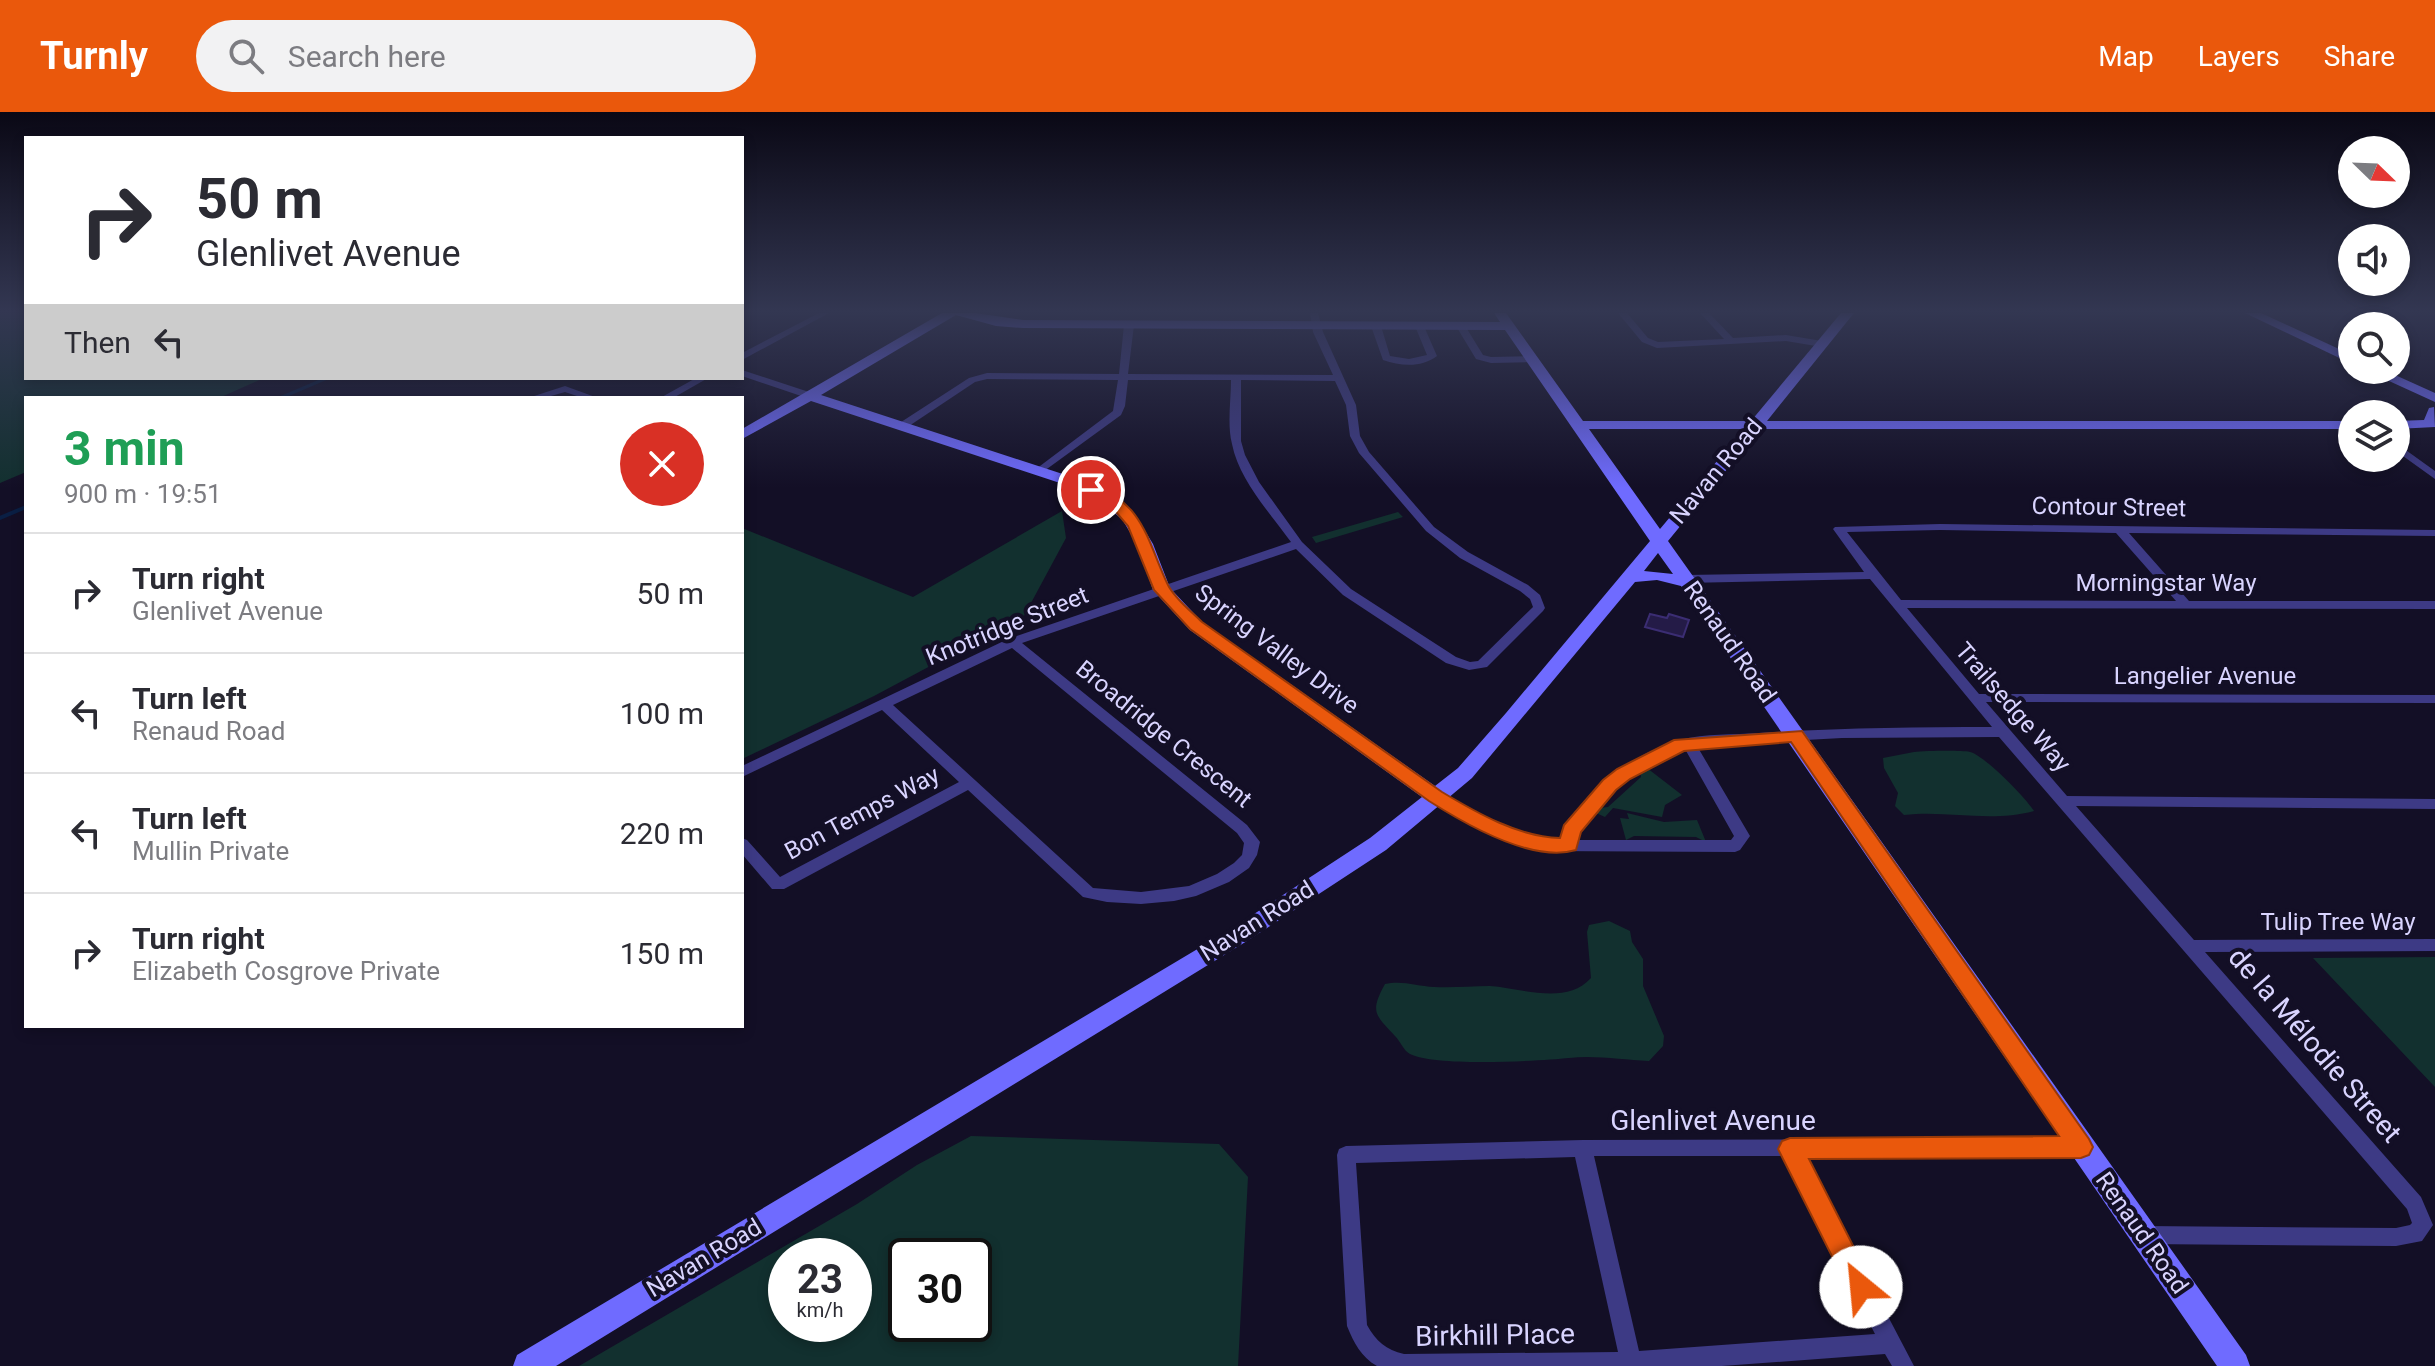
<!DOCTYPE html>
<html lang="en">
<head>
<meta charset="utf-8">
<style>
	body { margin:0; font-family:Roboto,sans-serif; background:#f2f2f3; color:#2b2b33; height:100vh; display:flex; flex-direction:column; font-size:30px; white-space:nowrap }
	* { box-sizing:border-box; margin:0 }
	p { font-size:26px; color:#7c7c81 }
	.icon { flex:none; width:44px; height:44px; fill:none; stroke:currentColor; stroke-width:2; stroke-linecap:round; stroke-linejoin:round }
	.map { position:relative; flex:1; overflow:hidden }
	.sheet { position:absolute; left:24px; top:284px; width:720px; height:632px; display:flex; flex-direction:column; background:#fff; border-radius:0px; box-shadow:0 4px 12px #0003 }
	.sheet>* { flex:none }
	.hud { position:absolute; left:24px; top:24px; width:720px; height:244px; border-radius:0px; box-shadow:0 4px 12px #0003; background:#fff; color:#2b2b33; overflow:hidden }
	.needle { width:52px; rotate:113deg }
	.fabs { position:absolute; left:2338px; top:24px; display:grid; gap:16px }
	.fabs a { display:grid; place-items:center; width:72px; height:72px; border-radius:50%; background:#fff; box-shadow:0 4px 12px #0003; font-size:40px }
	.speed { position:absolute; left:768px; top:1126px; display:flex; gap:16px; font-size:40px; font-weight:700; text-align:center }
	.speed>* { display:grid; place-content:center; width:104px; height:104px; border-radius:50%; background:#fff; box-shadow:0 4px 12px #0003; line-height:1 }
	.speed small { font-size:20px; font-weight:400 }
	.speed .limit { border:4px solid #111; border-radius:12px; background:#fff; color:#111 }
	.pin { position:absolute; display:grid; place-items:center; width:68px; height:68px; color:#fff; margin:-34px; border:4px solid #fff; border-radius:50%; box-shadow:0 2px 8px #0007 }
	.me { position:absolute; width:88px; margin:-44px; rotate:332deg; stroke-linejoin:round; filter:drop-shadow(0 0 6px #0008) }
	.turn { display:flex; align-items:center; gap:28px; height:168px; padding:0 40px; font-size:36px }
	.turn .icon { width:104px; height:104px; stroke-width:2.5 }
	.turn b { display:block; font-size:56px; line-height:68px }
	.then { display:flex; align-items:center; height:76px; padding:0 40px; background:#0003; gap:16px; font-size:30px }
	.round { display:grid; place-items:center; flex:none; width:84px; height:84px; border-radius:42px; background:#f2f2f3 }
	.head { display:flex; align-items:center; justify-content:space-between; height:136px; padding:0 40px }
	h1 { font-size:48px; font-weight:700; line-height:60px; color:#1e9e55 }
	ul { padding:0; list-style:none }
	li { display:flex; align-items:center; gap:24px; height:120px; padding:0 40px; border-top:2px solid #e1e1e2 }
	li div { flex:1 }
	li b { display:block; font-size:30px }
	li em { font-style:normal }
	header { display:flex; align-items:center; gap:48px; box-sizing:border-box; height:112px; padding:0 40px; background:#ea580c; color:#fff }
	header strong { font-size:38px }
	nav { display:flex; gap:44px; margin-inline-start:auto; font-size:28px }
	.search { width:560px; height:72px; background:#f2f2f3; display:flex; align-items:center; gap:20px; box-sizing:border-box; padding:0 28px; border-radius:44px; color:#7c7c81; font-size:30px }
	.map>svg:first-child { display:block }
</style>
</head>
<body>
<header>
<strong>Turnly</strong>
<div class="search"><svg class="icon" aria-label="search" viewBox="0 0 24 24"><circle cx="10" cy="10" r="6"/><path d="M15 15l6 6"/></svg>Search here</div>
<nav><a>Map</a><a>Layers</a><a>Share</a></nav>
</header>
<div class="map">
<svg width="2435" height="1254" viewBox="0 0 2435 1254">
	<rect width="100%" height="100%" fill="#130f26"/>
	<path fill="#12302f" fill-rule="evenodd" d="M0 201H26V266H264L219 286H26V360L0 371Z
		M1062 399 1066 426 1024 504 874 584 742 647V416L913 485Z
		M1398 400 1403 405 1316 431 1312 425Z
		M1914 640C1925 639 1960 638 1970 640 1984 643 2026 686 2034 699 1989 711 1949 698 1904 703L1895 694 1898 681 1884 656 1883 646Z
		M1647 656 1682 683 1665 693 1662 705 1613 696 1605 705 1596 701 1600 696 1608 695 1641 665 1640 659Z
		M1627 701 1664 710 1697 708 1706 730 1696 725 1634 724 1626 728 1620 706 1629 707Z
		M1609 809 1630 819 1632 830 1643 847V874L1664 924 1663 934 1649 949C1623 948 1595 943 1569 946 1539 949 1435 955 1410 942 1404 939 1400 929 1395 924 1376 903 1369 901 1385 872 1402 868 1417 874 1434 875 1453 876 1471 874 1490 874 1521 876 1566 894 1591 866L1587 820 1589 813Z
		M2435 845V975L2313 846Z
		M971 1024 1219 1032 1248 1065 1238 1254H579L857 1092 917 1053ZM786 1144H854V1212H786ZM906 1144H974V1212H906Z"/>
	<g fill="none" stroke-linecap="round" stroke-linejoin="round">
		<path stroke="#0a1f44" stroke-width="3" d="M280 286 327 266"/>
		<path stroke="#0a1f44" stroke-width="4" d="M0 406 26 395"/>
	</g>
	<path fill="#241b47" stroke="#3b2d73" stroke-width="2" d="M1650 502 1667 506 1669 502 1689 508 1683 525 1645 515Z"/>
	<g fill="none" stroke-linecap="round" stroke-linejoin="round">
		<path fill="#3d3a85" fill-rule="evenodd" d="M819 201H829L742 248V241Z
			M1310 201H1318L1323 220 1356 293 1360 324 1369 340 1434 415 1468 440 1528 473 1540 483 1545 496 1543 499 1487 555 1469 558 1446 551 1343 483 1296 437 1022 531 1247 713 1260 730 1257 743 1249 756 1229 770 1196 784 1174 789 1141 792 1107 790 1083 785 968 678 784 777H772L742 742V726L747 728 780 765 959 670 882 598 742 665V654L1008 527 1291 430C1270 401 1239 368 1232 332 1227 312 1231 289 1231 268H1128L1125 294 1121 303 1040 362 1036 361V357L1113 299 1118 268 987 267 975 270 906 316H898V312L969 266 987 261 1119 262 1124 213 1129 210 1134 213 1128 262 1333 263 1313 220ZM1241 268 1335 269 1346 293 1350 324 1359 341 1426 419 1460 446 1520 479 1530 487 1533 495 1478 549 1470 550 1456 545 1351 477 1302 430 1259 370 1245 343 1241 329ZM1012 536 1237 721 1244 731 1242 743 1234 751 1217 762 1189 774 1141 780 1093 776 893 593Z
			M1618 201H1627L1648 226 1658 230 1724 227 1700 201H1709L1733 226 1786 223 1822 229 1827 232 1822 235 1786 229 1657 236 1642 230Z
			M1373 212 1381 214 1390 244 1409 247 1427 243 1415 214 1423 212 1437 244C1421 256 1401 254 1383 248L1371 214Z
			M1458 212H1464L1483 243 1491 245 1533 244 1538 247 1533 250 1491 251 1476 247 1456 214Z
			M742 258 815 282 816 284 807 286 742 264Z
			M696 266H708L673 286H660Z
			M565 274 598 286H583L565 280 544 286H528Z
			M2396 331 2435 359V367L2396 339Z
			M1940 412 2435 418V424L2129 421 2189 489H2435V497L1907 496 1979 582 2435 583V591L1986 590 2067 684 2435 687V697L2076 694 2194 828 2435 827V839L2205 840 2421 1085 2433 1113 2422 1129 2396 1134 2143 1132 2136 1130 2133 1123 2136 1116 2143 1114 2396 1116 2410 1113 2412 1111 2407 1097 1999 625 1842 626 1697 634 1750 724 1740 738 1735 740 1541 739 1462 708 1431 689 1429 685 1436 680 1441 681C1477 703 1521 727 1563 728 1578 679 1633 642 1680 628 1706 621 1733 623 1759 621 1837 616 1914 615 1992 615L1870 467 1685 471 1679 467 1685 463 1864 460 1833 417 1835 415ZM1940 418 2116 421 2176 489 1901 488 1847 420ZM1685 637 1734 724 1731 728H1578C1592 683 1643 653 1685 637Z
			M2081 1027 2088 1029 2090 1035 2088 1041 2081 1043 1804 1044 1914 1254H1892L1885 1242 1722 1254H1377C1361 1245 1354 1231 1347 1214L1337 1043 1339 1037 1346 1034 1583 1028ZM1594 1044H1784L1875 1222 1639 1239ZM1575 1045 1618 1240 1404 1242C1386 1238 1376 1229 1367 1213L1356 1051Z"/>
		<path fill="#6f6bff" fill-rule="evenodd" d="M942 201H975L1023 208 1500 210 1494 201H1506L1583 309H1751L1841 201H1854L1767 309H2352V317H1760L1668 429 2246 1243 2250 1254H2217L1681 474 1657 468 1635 470 1472 666 1386 738 1247 829 556 1254H513L517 1243 1231 817 1370 726 1422 685 1190 518 1153 478 1137 432 1122 407 1095 386 1066 373 811 289 742 327V317ZM956 203 996 214 1023 216 1505 218 1650 429 1506 601 1458 656 1435 674 1202 510 1170 476 1153 432 1134 401 1107 380 1078 367 821 283ZM1589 317H1744L1660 417ZM1658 441 1673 462 1644 459Z
			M2245 201H2261L2352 243V252Z
			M2365 258H2384L2435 281V290Z
			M2434 295 2435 315 2396 317V309L2424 308 2429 296Z"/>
	</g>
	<linearGradient id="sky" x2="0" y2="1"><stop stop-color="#0a0815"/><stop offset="0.53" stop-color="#333752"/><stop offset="1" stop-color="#333752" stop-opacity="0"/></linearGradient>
	<rect width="2435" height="376" fill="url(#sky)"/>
	<path fill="#ea580c" stroke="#983908" stroke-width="2" d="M1091 373C1144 389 1148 432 1168 473 1175 487 1191 499 1202 510L1442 680C1477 701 1519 725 1560 726L1564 713 1603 668 1617 657 1674 628 1802 619 2089 1027 2093 1035 2089 1043 2081 1046 1809 1047 1874 1175 1871 1184 1861 1188 1852 1184 1778 1037 1782 1029 1790 1026 2059 1024 1791 630 1684 639 1630 667 1616 678 1581 720 1576 738C1533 751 1465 712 1429 689L1190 517 1154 478 1128 414 1116 400 1084 378Z"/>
	<g text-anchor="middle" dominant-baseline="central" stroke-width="8" stroke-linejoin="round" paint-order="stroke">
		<g font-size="24" fill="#d9d4ff" stroke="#130f26">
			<text transform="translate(1716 359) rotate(-50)">Navan Road</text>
			<text transform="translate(2109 395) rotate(1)">Contour Street</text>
			<text x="2166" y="471">Morningstar Way</text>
			<text transform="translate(1007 514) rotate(-22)">Knotridge Street</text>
			<text transform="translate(1730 530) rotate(55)">Renaud Road</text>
			<text transform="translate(1277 537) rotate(37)">Spring Valley Drive</text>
			<text x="2205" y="564">Langelier Avenue</text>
			<text transform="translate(2013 595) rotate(49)">Trailsedge Way</text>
			<text transform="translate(1164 622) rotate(39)">Broadridge Crescent</text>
			<text transform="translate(862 701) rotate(-28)">Bon Temps Way</text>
			<text transform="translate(1257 809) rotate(-32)">Navan Road</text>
			<text x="2338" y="810">Tulip Tree Way</text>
			<text transform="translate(2142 1121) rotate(55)">Renaud Road</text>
			<text transform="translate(704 1146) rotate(-31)">Navan Road</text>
		</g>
		<g font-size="28" fill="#d9d4ff" stroke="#130f26">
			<text transform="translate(2315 933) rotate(49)">de la Mélodie Street</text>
			<text x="1713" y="1008">Glenlivet Avenue</text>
			<text transform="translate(1495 1223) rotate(-1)">Birkhill Place</text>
		</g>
	</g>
</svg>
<div class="fabs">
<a><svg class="needle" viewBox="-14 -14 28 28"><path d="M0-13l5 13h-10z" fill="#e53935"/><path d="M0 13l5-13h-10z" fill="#7c7c81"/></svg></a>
<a><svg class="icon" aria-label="sound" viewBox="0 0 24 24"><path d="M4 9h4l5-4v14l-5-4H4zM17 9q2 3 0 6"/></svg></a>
<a><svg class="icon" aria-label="search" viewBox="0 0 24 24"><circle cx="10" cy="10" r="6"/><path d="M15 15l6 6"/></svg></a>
<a><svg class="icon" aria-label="layers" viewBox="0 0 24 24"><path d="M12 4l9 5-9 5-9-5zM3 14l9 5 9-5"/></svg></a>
</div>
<div class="speed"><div>23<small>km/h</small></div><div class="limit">30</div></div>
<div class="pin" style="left:1091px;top:378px;background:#d93025"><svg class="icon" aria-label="arrive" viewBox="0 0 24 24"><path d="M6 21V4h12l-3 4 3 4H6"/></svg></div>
<svg class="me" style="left:1861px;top:1175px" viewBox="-20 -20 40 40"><circle r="19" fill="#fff"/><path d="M0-13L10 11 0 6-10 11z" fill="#ea580c"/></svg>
<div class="hud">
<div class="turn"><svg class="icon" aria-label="right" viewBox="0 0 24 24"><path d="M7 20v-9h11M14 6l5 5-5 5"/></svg><div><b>50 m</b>Glenlivet Avenue</div></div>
<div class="then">Then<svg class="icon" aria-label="left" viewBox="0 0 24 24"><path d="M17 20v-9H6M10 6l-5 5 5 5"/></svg></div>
</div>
<section class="sheet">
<div class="head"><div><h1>3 min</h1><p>900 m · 19:51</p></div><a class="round" style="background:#d93025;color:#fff"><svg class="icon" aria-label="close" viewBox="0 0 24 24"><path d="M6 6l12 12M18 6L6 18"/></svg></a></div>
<ul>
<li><svg class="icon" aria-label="right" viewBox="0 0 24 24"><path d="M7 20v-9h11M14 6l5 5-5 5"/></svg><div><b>Turn right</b><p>Glenlivet Avenue</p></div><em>50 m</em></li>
<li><svg class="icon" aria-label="left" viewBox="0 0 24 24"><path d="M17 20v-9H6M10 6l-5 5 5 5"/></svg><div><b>Turn left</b><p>Renaud Road</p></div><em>100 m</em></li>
<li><svg class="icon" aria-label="left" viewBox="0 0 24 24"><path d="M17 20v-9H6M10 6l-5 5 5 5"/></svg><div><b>Turn left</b><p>Mullin Private</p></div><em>220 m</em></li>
<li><svg class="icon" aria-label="right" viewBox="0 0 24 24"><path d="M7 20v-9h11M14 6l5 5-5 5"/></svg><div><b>Turn right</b><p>Elizabeth Cosgrove Private</p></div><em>150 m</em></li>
</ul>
</section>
</div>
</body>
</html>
